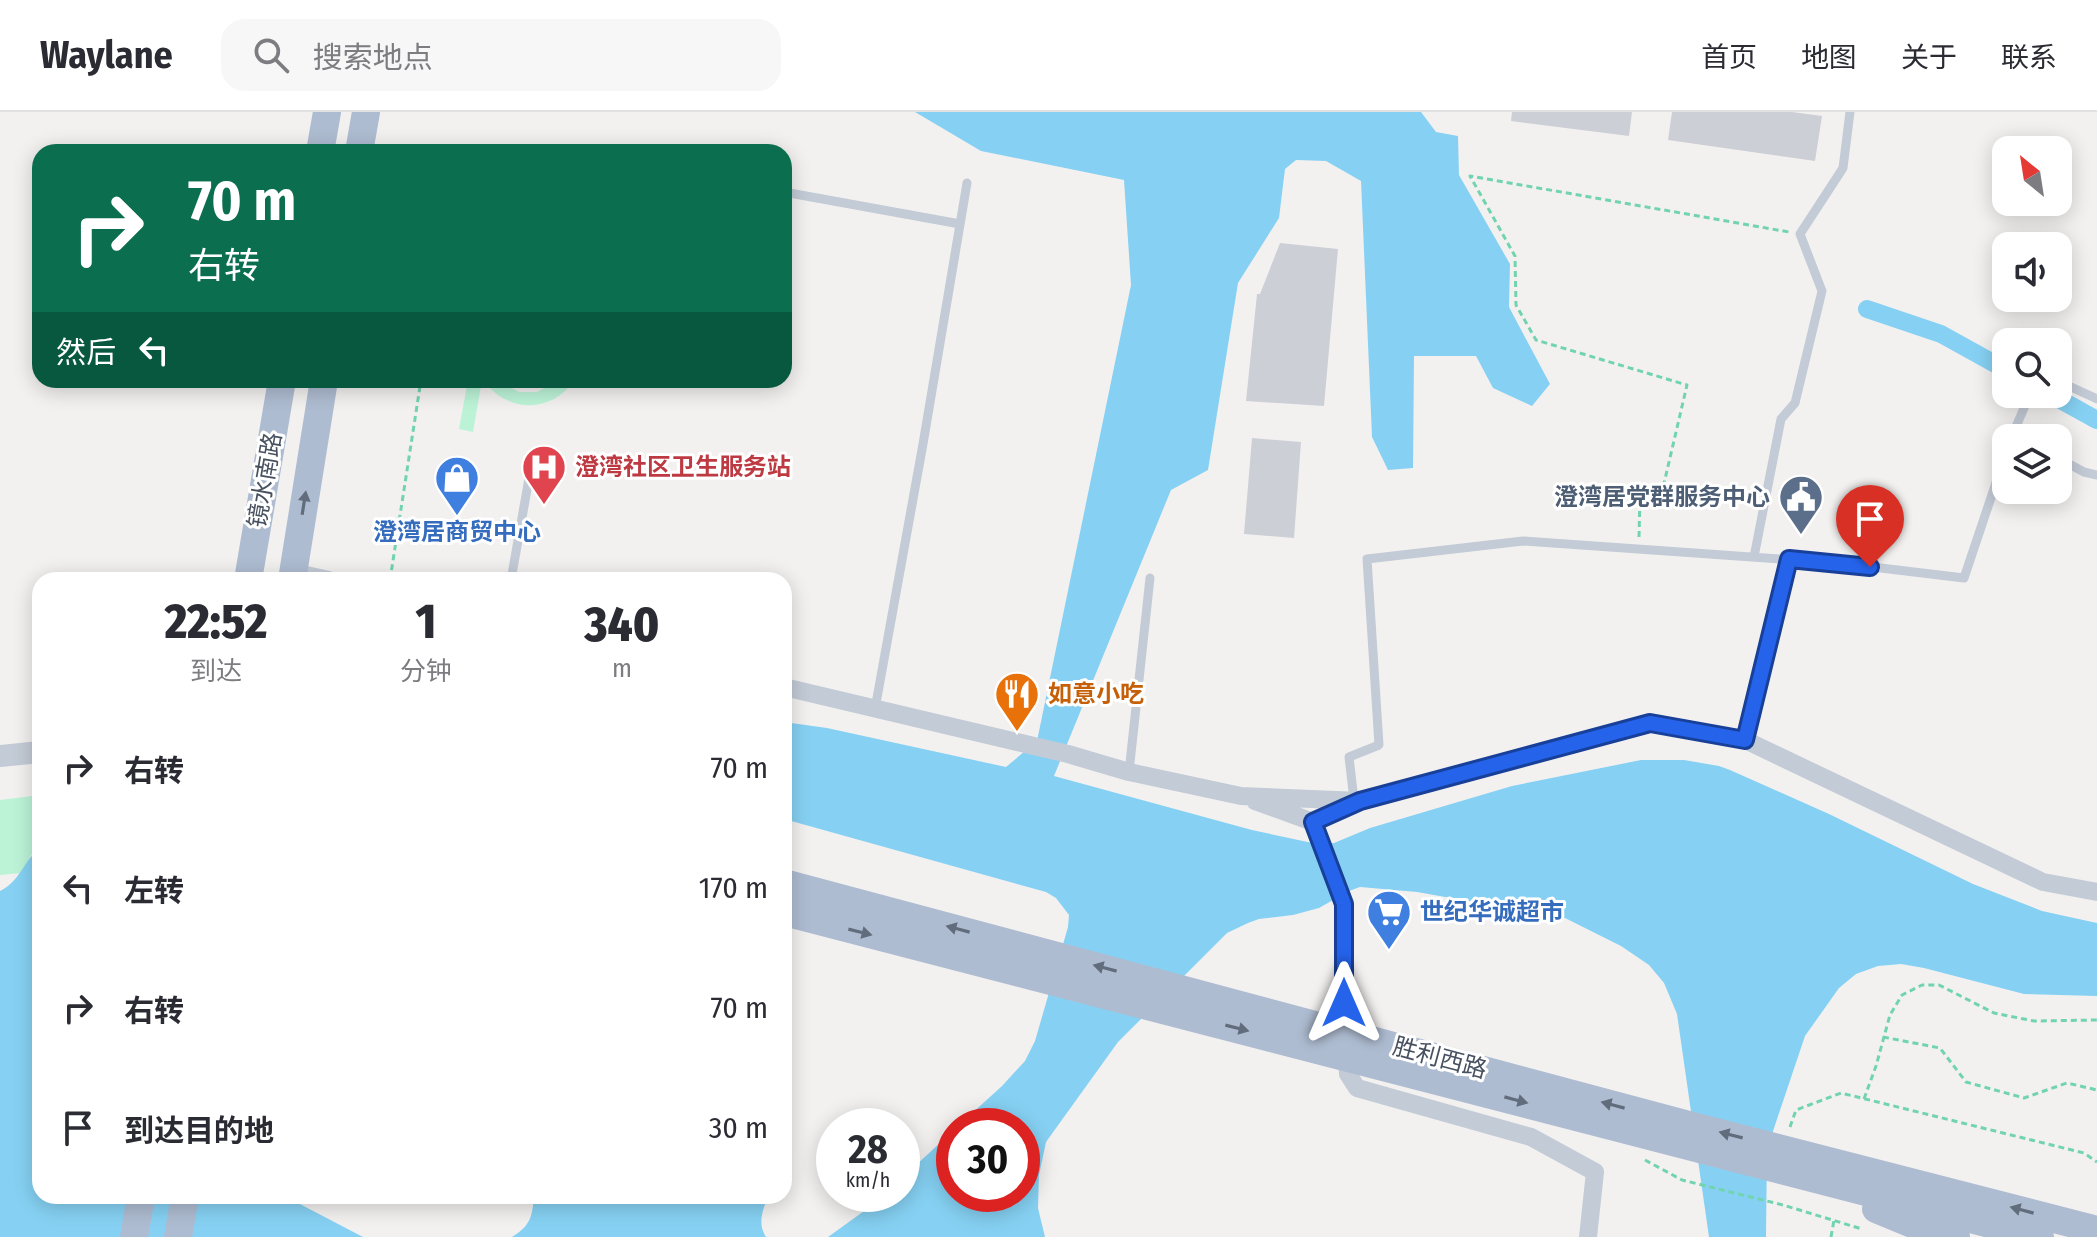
<!DOCTYPE html>
<html lang="zh">
<head>
<meta charset="utf-8">
<style>
	body { margin:0; font-family:"Fira Sans Condensed","Noto Sans SC",sans-serif; background:#f7f7f7; color:#2b2b33; height:100vh; display:flex; flex-direction:column; font-size:30px; white-space:nowrap }
	* { box-sizing:border-box; margin:0 }
	p { font-size:26px; color:#7c7c81 }
	.icon { flex:none; width:44px; height:44px; fill:none; stroke:currentColor; stroke-width:2; stroke-linecap:round; stroke-linejoin:round }
	.map { position:relative; flex:1; overflow:hidden }
	.details { position:absolute; left:32px; top:460px; width:760px; height:632px; display:flex; flex-direction:column; background:#fff; border-radius:24px; box-shadow:0 4px 20px #0003 }
	.details>* { flex:none }
	.hud { position:absolute; left:32px; top:32px; width:760px; height:244px; border-radius:24px; box-shadow:0 4px 20px #0003; background:#0b6e4f; color:#fff; overflow:hidden }
	.needle { width:52px; rotate:330deg }
	.fabs { position:absolute; left:1992px; top:24px; display:grid; gap:16px }
	.fabs a { display:grid; place-items:center; width:80px; height:80px; border-radius:16px; background:#fff; box-shadow:0 4px 20px #0003; font-size:40px }
	.speed { position:absolute; left:816px; top:996px; display:flex; gap:16px; font-size:40px; font-weight:700; text-align:center }
	.speed>* { display:grid; place-content:center; width:104px; height:104px; border-radius:50%; background:#fff; box-shadow:0 4px 20px #0003; line-height:1 }
	.speed small { font-size:20px; font-weight:400 }
	.speed .limit { border:12px solid #d22; background:#fff; color:#111 }
	.pin { position:absolute; display:grid; place-items:center; width:68px; height:68px; color:#fff; margin:-82px -34px; border-radius:50% 50% 50% 0; rotate:-45deg; box-shadow:0 0 8px #0007 }
	.pin .icon { rotate:45deg }
	.me { position:absolute; width:88px; margin:-44px; rotate:0deg; stroke-linejoin:round; filter:drop-shadow(0 0 6px #0008) }
	.turn { display:flex; align-items:center; gap:28px; height:168px; padding:0 24px; font-size:36px }
	.turn .icon { width:104px; height:104px; stroke-width:2.5 }
	.turn b { display:block; font-size:56px; line-height:68px }
	.then { display:flex; align-items:center; height:76px; padding:0 24px; background:#0003; gap:16px; font-size:30px }
	.eta { display:flex; justify-content:space-evenly; align-items:center; height:136px; text-align:center }
	.eta b { font-size:48px; font-weight:800; line-height:56px }
	ul { padding:0; list-style:none }
	li { display:flex; align-items:center; gap:24px; height:120px; padding:0 24px }
	li div { flex:1 }
	li b { display:block; font-size:30px }
	li em { font-style:normal }
	header { display:flex; align-items:center; gap:48px; box-sizing:border-box; height:112px; padding:0 40px; background:#fff; border-bottom:2px solid #e1e1e2 }
	header strong { font-size:38px }
	nav { display:flex; gap:44px; margin-inline-start:auto; font-size:28px }
	.search { width:560px; height:72px; background:#f7f7f7; display:flex; align-items:center; gap:20px; box-sizing:border-box; padding:0 28px; border-radius:24px; color:#7c7c81; font-size:30px }
	.map>svg:first-child { display:block }
</style>
</head>
<body>
<header>
<strong>Waylane</strong>
<div class="search"><svg class="icon" aria-label="search" viewBox="0 0 24 24"><circle cx="10" cy="10" r="6"/><path d="M15 15l6 6"/></svg>搜索地点</div>
<nav><a>首页</a><a>地图</a><a>关于</a><a>联系</a></nav>
</header>
<div class="map">
<svg width="2097" height="1125" viewBox="0 0 2097 1125">
	<rect width="100%" height="100%" fill="#f3f1f0"/>
	<path fill="#bcf3d7" d="M468 268H482L473 320 459 317Z
		M484 268H501L506 273 519 280H537L559 268H574C553 302 505 301 484 268Z
		M40 683V737L32 742 21 761 0 763V688Z"/>
	<path fill="#86d1f3" d="M915 0H1421L1436 20 1458 24 1459 63 1510 152 1509 195 1550 272 1532 294 1493 276 1476 244H1414L1413 356 1388 358 1372 325 1361 69 1326 49 1296 48 1285 57 1279 106 1238 171 1208 358 1171 378 1054 664 1252 718 1317 732 1334 731 1370 716 1512 674 1641 648H1684L1719 654 1730 658 1829 702 1973 772 2042 799 2097 811V884L2024 882 1924 856 1901 852 1878 854 1856 862 1839 876 1805 924 1767 1037 1766 1125H1709L1677 902 1664 871 1649 853 1621 834 1565 806 1417 780 1360 775 1349 779 1319 796 1293 803 1259 807 1248 811 1227 821 1118 930 1046 1030 1039 1063 1038 1096 1045 1125H828L871 1094 884 1082H902V1066L954 1018V1082H1022V1014H958L1002 974 1025 949 1035 929 1068 815 1069 803 1056 786 1046 780 784 707V610L827 616 1006 655 1037 629 1131 173 1124 68 981 39Z
		M40 737V1084H279L296 1090 363 1125H0V779C21 769 23 748 40 737Z
		M534 1084H768C763 1098 757 1111 766 1125H512C531 1113 532 1105 534 1084Z"/>
	<g fill="none" stroke-linecap="round" stroke-linejoin="round">
		<path stroke="#86d1f3" stroke-width="18" d="M1867 197 1941 222 2006 258
			M2050 282 2097 308"/>
	</g>
	<path fill="#cccfd6" d="M1512 0H1632L1629 24 1511 9Z
		M1672 0H1792L1822 4 1815 49 1668 28Z
		M1280 131 1338 137 1324 294 1246 289 1257 182H1260Z
		M1252 326 1301 330 1294 426 1244 422Z"/>
	<g fill="none" stroke-linecap="round" stroke-linejoin="round">
		<path stroke="#71d4ae" stroke-width="3" stroke-dasharray="6 4" stroke-linecap="butt" d="M1639 425 1640 383 1662 380 1687 273 1536 228 1516 193 1515 144 1470 64 1789 120
			M390 468 421 268
			M1883 925 1940 936 1966 970 2024 986 2067 971 2097 978
			M1864 987 1876 954 1890 903 1902 883 1922 873H1939L1994 901 2034 909 2097 908
			M1790 1015 1796 998 1841 981 2084 1041 2097 1050
			M1645 1048 1682 1068 1783 1093 1862 1117
			M1831 1125 1834 1108"/>
		<path stroke="#c3cbd6" stroke-width="9" d="M784 80 960 112
			M2058 269 2097 287
			M2012 324 2030 282
			M2058 346 2084 360 2097 363
			M1754 445 1781 307 1795 291 1822 179 1800 122 1843 56 1850 0
			M511 468 531 355
			M875 597 923 332 967 71
			M1745 628 1789 447
			M1129 660 1150 466
			M1354 688 1349 645 1379 633 1367 447 1523 429 1839 451 1964 466 2006 341"/>
		<path stroke="#c3cbd6" stroke-width="18" d="M293 460 329 468
			M784 575 1068 642 1129 660 1241 684 1360 689 1650 611 1745 628 2043 770 2097 780
			M1255 689 1313 710 1357 690
			M1313 710 1344 792 1345 920 1348 962 1357 976 1531 1025 1595 1060 1588 1125"/>
		<path stroke="#c3cbd6" stroke-width="22" d="M0 644 40 640"/>
		<path stroke="#aebcd1" stroke-width="28" d="M320 40 327 0
			M359 40 366 0
			M248 468 282 268
			M292 468 324 268
			M784 771 1689 1013 2097 1118
			M784 800 2040 1125
			M1876 1097 1917 1114 1956 1125
			M134 1125 141 1084
			M178 1125 185 1084"/>
	</g>
	<defs><path id="oneway-solid" d="M-6-.8H1V-3.2L6.5 0L1 3.2V.8H-6Z" transform="scale(2)"/></defs>
	<g fill="#616c7c">
		<use href="#oneway-solid" transform="translate(304 391) rotate(-81)"/>
		<use href="#oneway-solid" transform="translate(958 817) rotate(-165)"/>
		<use href="#oneway-solid" transform="translate(860 820) rotate(14)"/>
		<use href="#oneway-solid" transform="translate(1105 856) rotate(-165)"/>
		<use href="#oneway-solid" transform="translate(1237 916) rotate(14)"/>
		<use href="#oneway-solid" transform="translate(1516 988) rotate(15)"/>
		<use href="#oneway-solid" transform="translate(1613 993) rotate(-165)"/>
		<use href="#oneway-solid" transform="translate(1731 1023) rotate(-166)"/>
		<use href="#oneway-solid" transform="translate(2022 1098) rotate(-165)"/>
	</g>
	<g fill="none" stroke-linecap="round" stroke-linejoin="round">
		<g stroke="#184099" stroke-width="20">
			<path id="route" d="M1344 891V792L1313 710 1360 689 1650 611 1745 628 1789 447 1870 455"/>
		</g>
		<use href="#route" stroke="#2563eb" stroke-width="14"/>
	</g>
	<defs>
		<g id="hospital-pin" transform="scale(2.3)"><path d="M0 17L-7.5 6A9.5 9.5 0 1 1 7.5 6Z" fill="#e0444e" stroke="#fff"/><path d="M-5-5h3v3.5h4V-5h3V5h-3V1.5h-4V5h-3Z" fill="#fff"/></g>
		<g id="shop-pin" transform="scale(2.3)"><path d="M0 17L-7.5 6A9.5 9.5 0 1 1 7.5 6Z" fill="#3f7fe0" stroke="#fff"/><path d="M-5-2.5h2.3a2.7 3.5 0 0 1 5.4 0H5L5.5 6h-11ZM-1.5-2.5h3a1.5 2.3 0 0 0-3 0Z" fill="#fff"/></g>
		<g id="civic-pin" transform="scale(2.3)"><path d="M0 17L-7.5 6A9.5 9.5 0 1 1 7.5 6Z" fill="#5c6f8a" stroke="#fff"/><path d="M-.6-6.5H3V-4.5H.6V-3L4-1V1h2V6H-6V1h2V-1L-.6-3ZM-1.2 2.5V6h2.4V2.5Z" fill="#fff"/></g>
		<g id="restaurant-pin" transform="scale(2.3)"><path d="M0 17L-7.5 6A9.5 9.5 0 1 1 7.5 6Z" fill="#e8710a" stroke="#fff"/><path d="M-5-6h1v4h1v-4h1v4h1v-4h1v5L-1.5 .5V6h-2V.5L-5-1ZM5-6V6H3V1.5H1.5Q1.5-4 5-6Z" fill="#fff"/></g>
		<g id="supermarket-pin" transform="scale(2.3)"><path d="M0 17L-7.5 6A9.5 9.5 0 1 1 7.5 6Z" fill="#3f7fe0" stroke="#fff"/><path d="M-6-5.5h2.5l.6 2H6L4.5 2H-2.5L-4.4-4H-6ZM-1.5 3.2a1.3 1.3 0 1 0 .1 0ZM3 3.2a1.3 1.3 0 1 0 .1 0Z" fill="#fff"/></g>
	</defs>
	<g fill-rule="evenodd">
		<use href="#hospital-pin" x="544" y="355"/>
		<use href="#shop-pin" x="457" y="366"/>
		<use href="#civic-pin" x="1801" y="385"/>
		<use href="#restaurant-pin" x="1017" y="582"/>
		<use href="#supermarket-pin" x="1389" y="800"/>
	</g>
	<g text-anchor="middle" dominant-baseline="central" stroke-width="6" stroke-linejoin="round" paint-order="stroke">
		<g font-size="24" font-weight="bold" fill="#be3a42" stroke="#fff" text-anchor="start">
			<text x="575" y="355">澄湾社区卫生服务站</text>
		</g>
		<g font-size="24" fill="#475160" stroke="#fff">
			<text transform="translate(265 368) rotate(-80)">镜水南路</text>
			<text transform="translate(1440 946) rotate(15)">胜利西路</text>
		</g>
		<g font-size="24" font-weight="bold" fill="#4e5e75" stroke="#fff" text-anchor="end">
			<text x="1770" y="385">澄湾居党群服务中心</text>
		</g>
		<g font-size="24" font-weight="bold" fill="#366cbe" stroke="#fff">
			<text x="457" y="420">澄湾居商贸中心</text>
			<text x="1420" y="800" text-anchor="start">世纪华诚超市</text>
		</g>
		<g font-size="24" font-weight="bold" fill="#c56008" stroke="#fff" text-anchor="start">
			<text x="1048" y="582">如意小吃</text>
		</g>
	</g>
</svg>
<div class="fabs">
<a><svg class="needle" viewBox="-14 -14 28 28"><path d="M0-13l5 13h-10z" fill="#e53935"/><path d="M0 13l5-13h-10z" fill="#7c7c81"/></svg></a>
<a><svg class="icon" aria-label="sound" viewBox="0 0 24 24"><path d="M4 9h4l5-4v14l-5-4H4zM17 9q2 3 0 6"/></svg></a>
<a><svg class="icon" aria-label="search" viewBox="0 0 24 24"><circle cx="10" cy="10" r="6"/><path d="M15 15l6 6"/></svg></a>
<a><svg class="icon" aria-label="layers" viewBox="0 0 24 24"><path d="M12 4l9 5-9 5-9-5zM3 14l9 5 9-5"/></svg></a>
</div>
<div class="speed"><div>28<small>km/h</small></div><div class="limit">30</div></div>
<div class="pin" style="left:1870px;top:455px;background:#d93025"><svg class="icon" aria-label="arrive" viewBox="0 0 24 24"><path d="M6 21V4h12l-3 4 3 4H6"/></svg></div>
<svg class="me" style="left:1344px;top:891px" viewBox="-20 -20 40 40"><path d="M0-17L14 15 0 8-14 15z" fill="#2563eb" stroke="#fff" stroke-width="4"/></svg>
<div class="hud">
<div class="turn"><svg class="icon" aria-label="right" viewBox="0 0 24 24"><path d="M7 20v-9h11M14 6l5 5-5 5"/></svg><div><b>70 m</b>右转</div></div>
<div class="then">然后<svg class="icon" aria-label="left" viewBox="0 0 24 24"><path d="M17 20v-9H6M10 6l-5 5 5 5"/></svg></div>
</div>
<section class="details">
<div class="eta">
<div><b>22:52</b><p>到达</p></div>
<div><b>1</b><p>分钟</p></div>
<div><b>340</b><p>m</p></div>
</div>
<ul>
<li><svg class="icon" aria-label="right" viewBox="0 0 24 24"><path d="M7 20v-9h11M14 6l5 5-5 5"/></svg><div><b>右转</b></div><em>70 m</em></li>
<li><svg class="icon" aria-label="left" viewBox="0 0 24 24"><path d="M17 20v-9H6M10 6l-5 5 5 5"/></svg><div><b>左转</b></div><em>170 m</em></li>
<li><svg class="icon" aria-label="right" viewBox="0 0 24 24"><path d="M7 20v-9h11M14 6l5 5-5 5"/></svg><div><b>右转</b></div><em>70 m</em></li>
<li><svg class="icon" aria-label="arrive" viewBox="0 0 24 24"><path d="M6 21V4h12l-3 4 3 4H6"/></svg><div><b>到达目的地</b></div><em>30 m</em></li>
</ul>
</section>
</div>
</body>
</html>
